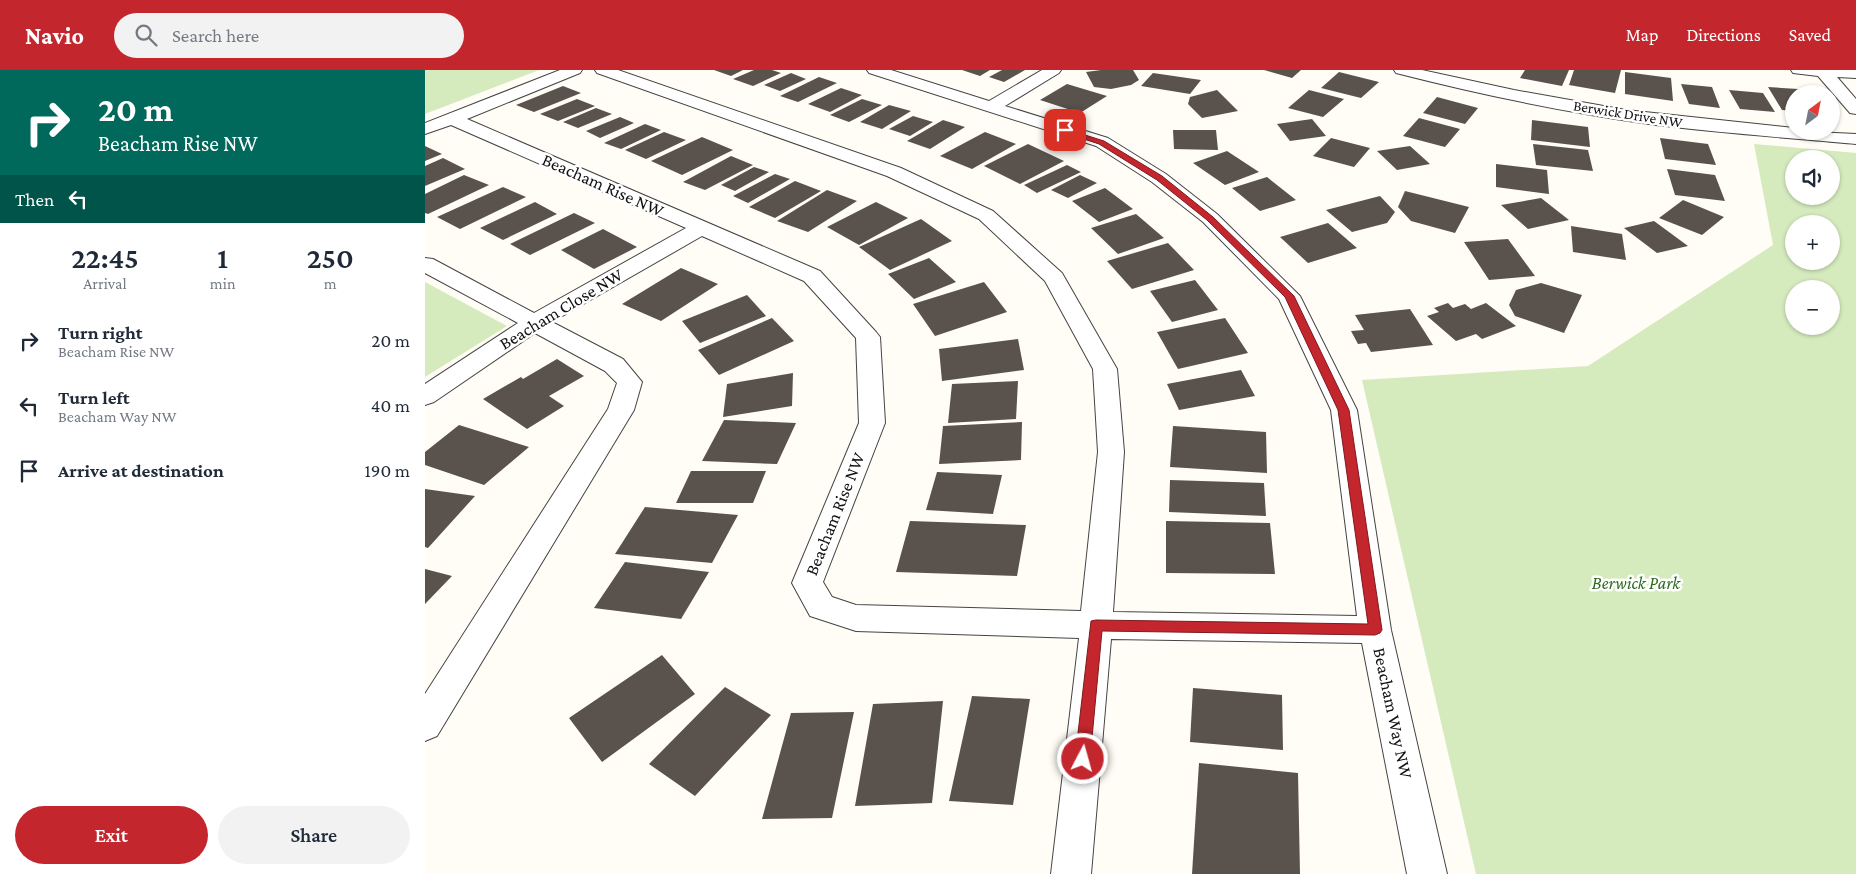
<!DOCTYPE html>
<html lang="en">
<head>
<meta charset="utf-8">
<style>
	body { margin:0; font-family:"Crimson Pro",serif; background:#f2f2f3; color:#1f2937; height:100vh; display:flex; flex-direction:column; font-size:19px; white-space:nowrap }
	* { box-sizing:border-box; margin:0 }
	p { font-size:16px; color:#747a83 }
	.icon { flex:none; width:28px; height:28px; fill:none; stroke:currentColor; stroke-width:2; stroke-linecap:round; stroke-linejoin:round }
	.map { position:relative; flex:1; overflow:hidden }
	.side { display:flex; flex-direction:column; background:#fff; width:425px }
	.side>* { flex:none }
	.guide { background:#00695c; color:#fff; overflow:hidden }
	.needle { width:32px; rotate:32deg }
	.fabs { position:absolute; left:1360px; top:15px; display:grid; gap:10px }
	.fabs a { display:grid; place-items:center; width:55px; height:55px; border-radius:50%; background:#fff; box-shadow:0 1px 4px #0004; font-size:25px }
	.pin { position:absolute; display:grid; place-items:center; width:42px; height:42px; color:#fff; margin:-21px; border-radius:10px; box-shadow:0 2px 8px #0006 }
	.me { position:absolute; width:55px; margin:-28px; rotate:6deg; stroke-linejoin:round; filter:drop-shadow(0 0 4px #0008) }
	.turn { display:flex; align-items:center; gap:18px; height:105px; padding:0 15px; font-size:22px }
	.turn .icon { width:65px; height:65px; stroke-width:2.5 }
	.turn b { display:block; font-size:35px; line-height:42px }
	.then { display:flex; align-items:center; height:48px; padding:0 15px; background:#0003; gap:10px; font-size:19px }
	.eta { display:flex; justify-content:space-evenly; align-items:center; height:85px; text-align:center }
	.eta b { font-size:30px; font-weight:600; line-height:35px }
	.primary-button { display:flex; gap:10px; margin-top:auto; padding:10px 15px }
	.primary-button a { flex:1; height:58px; border-radius:30px; background:#c4262e; color:#fff; font-size:20px; font-weight:600; line-height:58px; text-align:center }
	.primary-button a+a { background:#f2f2f3; color:#1f2937 }
	ul { padding:0; list-style:none }
	li { display:flex; align-items:center; gap:15px; height:65px; padding:0 15px }
	li div { flex:1 }
	li b { display:block; font-size:19px }
	li em { font-style:normal }
	header { display:flex; align-items:center; gap:30px; box-sizing:border-box; height:70px; padding:0 25px; background:#c4262e; color:#fff }
	header strong { font-size:24px }
	nav { display:flex; gap:28px; margin-inline-start:auto; font-size:18px }
	.search { width:350px; height:45px; background:#f2f2f3; display:flex; align-items:center; gap:12px; box-sizing:border-box; padding:0 18px; border-radius:28px; color:#747a83; font-size:19px }
	main { display:flex; flex:1; min-height:0 }
	.map>svg:first-child { display:block }
</style>
</head>
<body>
<header>
<strong>Navio</strong>
<div class="search"><svg class="icon" aria-label="search" viewBox="0 0 24 24"><circle cx="10" cy="10" r="6"/><path d="M15 15l6 6"/></svg>Search here</div>
<nav><a>Map</a><a>Directions</a><a>Saved</a></nav>
</header>
<main>
<section class="side">
<div class="guide">
<div class="turn"><svg class="icon" aria-label="right" viewBox="0 0 24 24"><path d="M7 20v-9h11M14 6l5 5-5 5"/></svg><div><b>20 m</b>Beacham Rise NW</div></div>
<div class="then">Then<svg class="icon" aria-label="left" viewBox="0 0 24 24"><path d="M17 20v-9H6M10 6l-5 5 5 5"/></svg></div>
</div>
<div class="eta">
<div><b>22:45</b><p>Arrival</p></div>
<div><b>1</b><p>min</p></div>
<div><b>250</b><p>m</p></div>
</div>
<ul>
<li><svg class="icon" aria-label="right" viewBox="0 0 24 24"><path d="M7 20v-9h11M14 6l5 5-5 5"/></svg><div><b>Turn right</b><p>Beacham Rise NW</p></div><em>20 m</em></li>
<li><svg class="icon" aria-label="left" viewBox="0 0 24 24"><path d="M17 20v-9H6M10 6l-5 5 5 5"/></svg><div><b>Turn left</b><p>Beacham Way NW</p></div><em>40 m</em></li>
<li><svg class="icon" aria-label="arrive" viewBox="0 0 24 24"><path d="M6 21V4h12l-3 4 3 4H6"/></svg><div><b>Arrive at destination</b></div><em>190 m</em></li>
</ul>
<div class="primary-button"><a>Exit</a><a>Share</a></div>
</section>
<div class="map">
<svg width="1431" height="804" viewBox="0 0 1431 804">
	<rect width="100%" height="100%" fill="#fffdf5"/>
	<path fill="#d5ebbd" fill-rule="evenodd" d="M0 0H114L0 44Z
		M1329 74 1431 83V804H1051L937 310 1163 296 1348 175ZM1369 89H1406V126H1369ZM1369 154H1406V191H1369ZM1369 219H1406V256H1369Z
		M0 212 82 256 0 307Z"/>
	<path fill="#5a524d" d="M289 0H318L306 6Z
		M329 0H347L356 3 328 16 308 9Z
		M537 0H565L555 6Z
		M577 0H600L579 12 564 7Z
		M676 0H708L714 10 706 15 686 19 669 17 661 2Z
		M839 0H876L867 8Z
		M1100 0H1144L1137 16 1095 8Z
		M1149 0H1196L1190 23 1144 15Z
		M914 2 954 12 936 28 896 18Z
		M1200 2 1246 8 1248 31 1200 24Z
		M366 3 381 9 355 21 339 15Z
		M728 3 776 10 765 24 716 16Z
		M394 7 412 13 373 32 355 26Z
		M642 14 682 26 655 43 615 30Z
		M1256 14 1287 17 1295 38 1264 34Z
		M138 16 156 23 109 42 91 35Z
		M1343 17 1373 19 1376 24H1369V41L1357 40Z
		M416 18 437 25 405 42 383 34Z
		M792 20 813 41 777 48 763 34 765 27Z
		M884 20 919 29 898 47 863 38Z
		M1304 20 1338 23 1350 42 1315 39Z
		M1012 27 1053 38 1040 54 998 43Z
		M152 29 170 36 133 51 115 44Z
		M437 29 457 35 424 52 405 45Z
		M464 35 486 41 457 59 435 52Z
		M171 38 187 44 153 58 138 52Z
		M488 46 508 52 485 66 464 59Z
		M195 47 209 53 175 68 161 61Z
		M994 48 1035 59 1020 77 978 66Z
		M887 49 901 66 865 71 852 54Z
		M518 50 540 57 505 79 482 71Z
		M1107 50 1163 57 1165 77 1106 70Z
		M220 54 236 60 196 79 179 73Z
		M748 60H791L793 80 749 79Z
		M239 62 261 70 221 89 200 80Z
		M560 62 591 74 547 99 515 86Z
		M277 67 308 80 257 105 226 91Z
		M906 68 945 78 929 97 888 86Z
		M1235 68 1283 74 1291 95 1240 89Z
		M603 74 639 91 595 114 559 96Z
		M1108 74 1163 80 1168 101 1111 95Z
		M0 76 17 84 0 91Z
		M985 76 1005 94 972 100 952 81Z
		M802 81 834 102 800 115 768 93Z
		M306 86 328 95 280 120 258 112Z
		M18 88 40 99 0 116V96Z
		M1071 94 1122 100 1124 124 1071 117Z
		M642 95 656 102 612 123 599 115Z
		M329 97 344 102 310 121 296 115Z
		M1242 99 1290 105 1300 131 1250 125Z
		M350 104 365 109 323 133 308 126Z
		M39 105 64 115 3 144 0 143V124Z
		M655 105 672 113 643 128 626 120Z
		M842 107 871 130 835 141 807 118Z
		M370 111 396 121 350 148 324 137Z
		M78 117 101 127 35 159 12 147Z
		M680 118 708 139 674 152 647 131Z
		M402 120 432 131 383 162 352 151Z
		M980 121 1044 137 1030 163 986 151 973 137Z
		M955 126 970 142 962 153 927 162 901 140Z
		M1116 128 1144 150 1103 159 1076 135Z
		M1258 130 1299 147 1277 165 1234 148Z
		M110 132 132 144 78 170 55 158Z
		M451 132 483 148 434 175 402 157Z
		M149 143 170 153 105 185 85 174Z
		M711 144 739 168 693 184 666 158Z
		M496 149 527 171 465 200 434 177Z
		M1229 151 1263 176 1232 183 1199 158Z
		M903 153 932 178 883 193 855 167Z
		M1146 156 1197 164 1201 190 1148 182Z
		M178 159 212 177 169 199 136 180Z
		M1083 169 1110 206 1064 210 1039 172Z
		M743 173 769 200 707 219 682 191Z
		M504 188 531 212 489 229 463 204Z
		M256 198 293 214 236 251 197 234Z
		M770 210 793 240 747 252 725 221Z
		M559 212 582 242 510 266 488 234Z
		M1116 213 1157 225 1139 263 1090 246 1084 235 1091 220Z
		M322 225 341 246 275 273 257 251Z
		M1023 233 1028 238 1040 234 1046 239 1061 233 1091 256 1057 269 1051 264 1031 271 1002 246 1014 242 1009 238Z
		M985 239 1008 275 946 282 941 273 933 274 926 261 939 260 930 245Z
		M347 248 369 271 294 305 273 280Z
		M800 248 823 283 753 299 732 262Z
		M593 269 599 300 517 311 514 279Z
		M132 289 159 306 124 326 139 336 102 359 58 329 96 307 98 309Z
		M816 300 830 326 754 340 742 314Z
		M368 303 367 336 298 347 302 314Z
		M593 311 591 349 523 353 527 314Z
		M299 350 371 353 352 394 277 391Z
		M597 352 596 390 514 394 518 356Z
		M34 355 104 377 59 415 0 395V382Z
		M748 356 841 362 842 403 745 397Z
		M266 401H341L328 433H251Z
		M512 402 577 405 568 444 501 440Z
		M745 410 839 413 841 446 744 442Z
		M0 419 50 426 3 478 0 477Z
		M220 437 313 445 287 493 190 484Z
		M485 451 601 455 592 506 471 502Z
		M741 451 845 453 850 504 741 503Z
		M200 492 284 502 256 549 169 538Z
		M0 499 27 506 0 534Z
		M237 585 270 624 177 692 144 648Z
		M300 617 346 645 270 726 224 694Z
		M768 618 857 625 858 680 765 672Z
		M547 626 605 629 588 735 524 731Z
		M518 631 507 733 430 736 448 634Z
		M429 642 407 748 337 749 366 643Z
		M774 693 873 703 875 804H767Z"/>
	<g fill="none" stroke-linecap="round" stroke-linejoin="round">
		<g stroke="#444" stroke-width="2">
			<path id="minor" d="M135 0H157L155 3 42 49 395 201 451 262 455 267 460 353 398 512 407 527 431 535 656 541 673 382 668 299 620 211 554 149 462 106 172 3 170 0H193L476 98 568 141 637 203 692 299 699 382 688 542 932 546 906 340 854 229 778 152 727 112 671 76 444 3 442 0H466L564 31 617 0H636L634 3 580 36 683 68 741 104 792 144 875 226 932 340 966 560 1022 804H982L937 573 686 569 666 804H626L654 568 431 561 385 546 367 513 434 353 431 268 379 211 277 166 127 252 198 289 217 312 209 340 12 666 0 671V624L183 339 192 313 180 301 110 263 9 332 0 335V314L93 253 0 203V188L8 189 109 243 261 158 26 55 0 64V53Z
				M969 0H997L1089 20 1201 40 1369 58V61L1431 64V74C1364 68 1298 63 1231 55 1144 43 1057 25 971 3Z
				M1366 0H1431V8L1412 7 1431 29V44L1425 43 1393 6 1368 3Z"/>
		</g>
		<use href="#minor" fill="#fff" fill-rule="evenodd"/>
	</g>
	<path fill="#c4262e" stroke="#7f191e" d="M638 58 679 71 737 106 788 147 869 226 924 340 957 560 955 563 950 565 677 561 665 689 663 694 658 696 652 694 650 689 666 551 671 550 943 554 913 340 860 227 782 150 732 110 674 74 638 62Z"/>
	<g text-anchor="middle" dominant-baseline="central" stroke-width="5" stroke-linejoin="round" paint-order="stroke">
		<g font-size="15" fill="#111" stroke="#fff">
			<text transform="translate(1203 44) rotate(9)">Berwick Drive NW</text>
		</g>
		<g font-size="18" fill="#111" stroke="#fff">
			<text transform="translate(178 115) rotate(24)">Beacham Rise NW</text>
			<text transform="translate(136 239) rotate(-31)">Beacham Close NW</text>
			<text transform="translate(410 444) rotate(-68)">Beacham Rise NW</text>
			<text transform="translate(968 643) rotate(78)">Beacham Way NW</text>
		</g>
		<g font-size="18" font-style="italic" fill="#2f6b1f" stroke="#fff">
			<text x="1211" y="513">Berwick Park</text>
		</g>
	</g>
</svg>
<div class="fabs">
<a><svg class="needle" viewBox="-14 -14 28 28"><path d="M0-13l5 13h-10z" fill="#e53935"/><path d="M0 13l5-13h-10z" fill="#747a83"/></svg></a>
<a><svg class="icon" aria-label="sound" viewBox="0 0 24 24"><path d="M4 9h4l5-4v14l-5-4H4zM17 9q2 3 0 6"/></svg></a>
<a>+</a>
<a>−</a>
</div>
<div class="pin" style="left:640px;top:60px;background:#d93025"><svg class="icon" aria-label="arrive" viewBox="0 0 24 24"><path d="M6 21V4h12l-3 4 3 4H6"/></svg></div>
<svg class="me" style="left:658px;top:689px" viewBox="-20 -20 40 40"><circle r="17" fill="#c4262e" stroke="#fff" stroke-width="3"/><path d="M0-11L8 9 0 5-8 9z" fill="#fff"/></svg>
</div>
</main>
</body>
</html>
